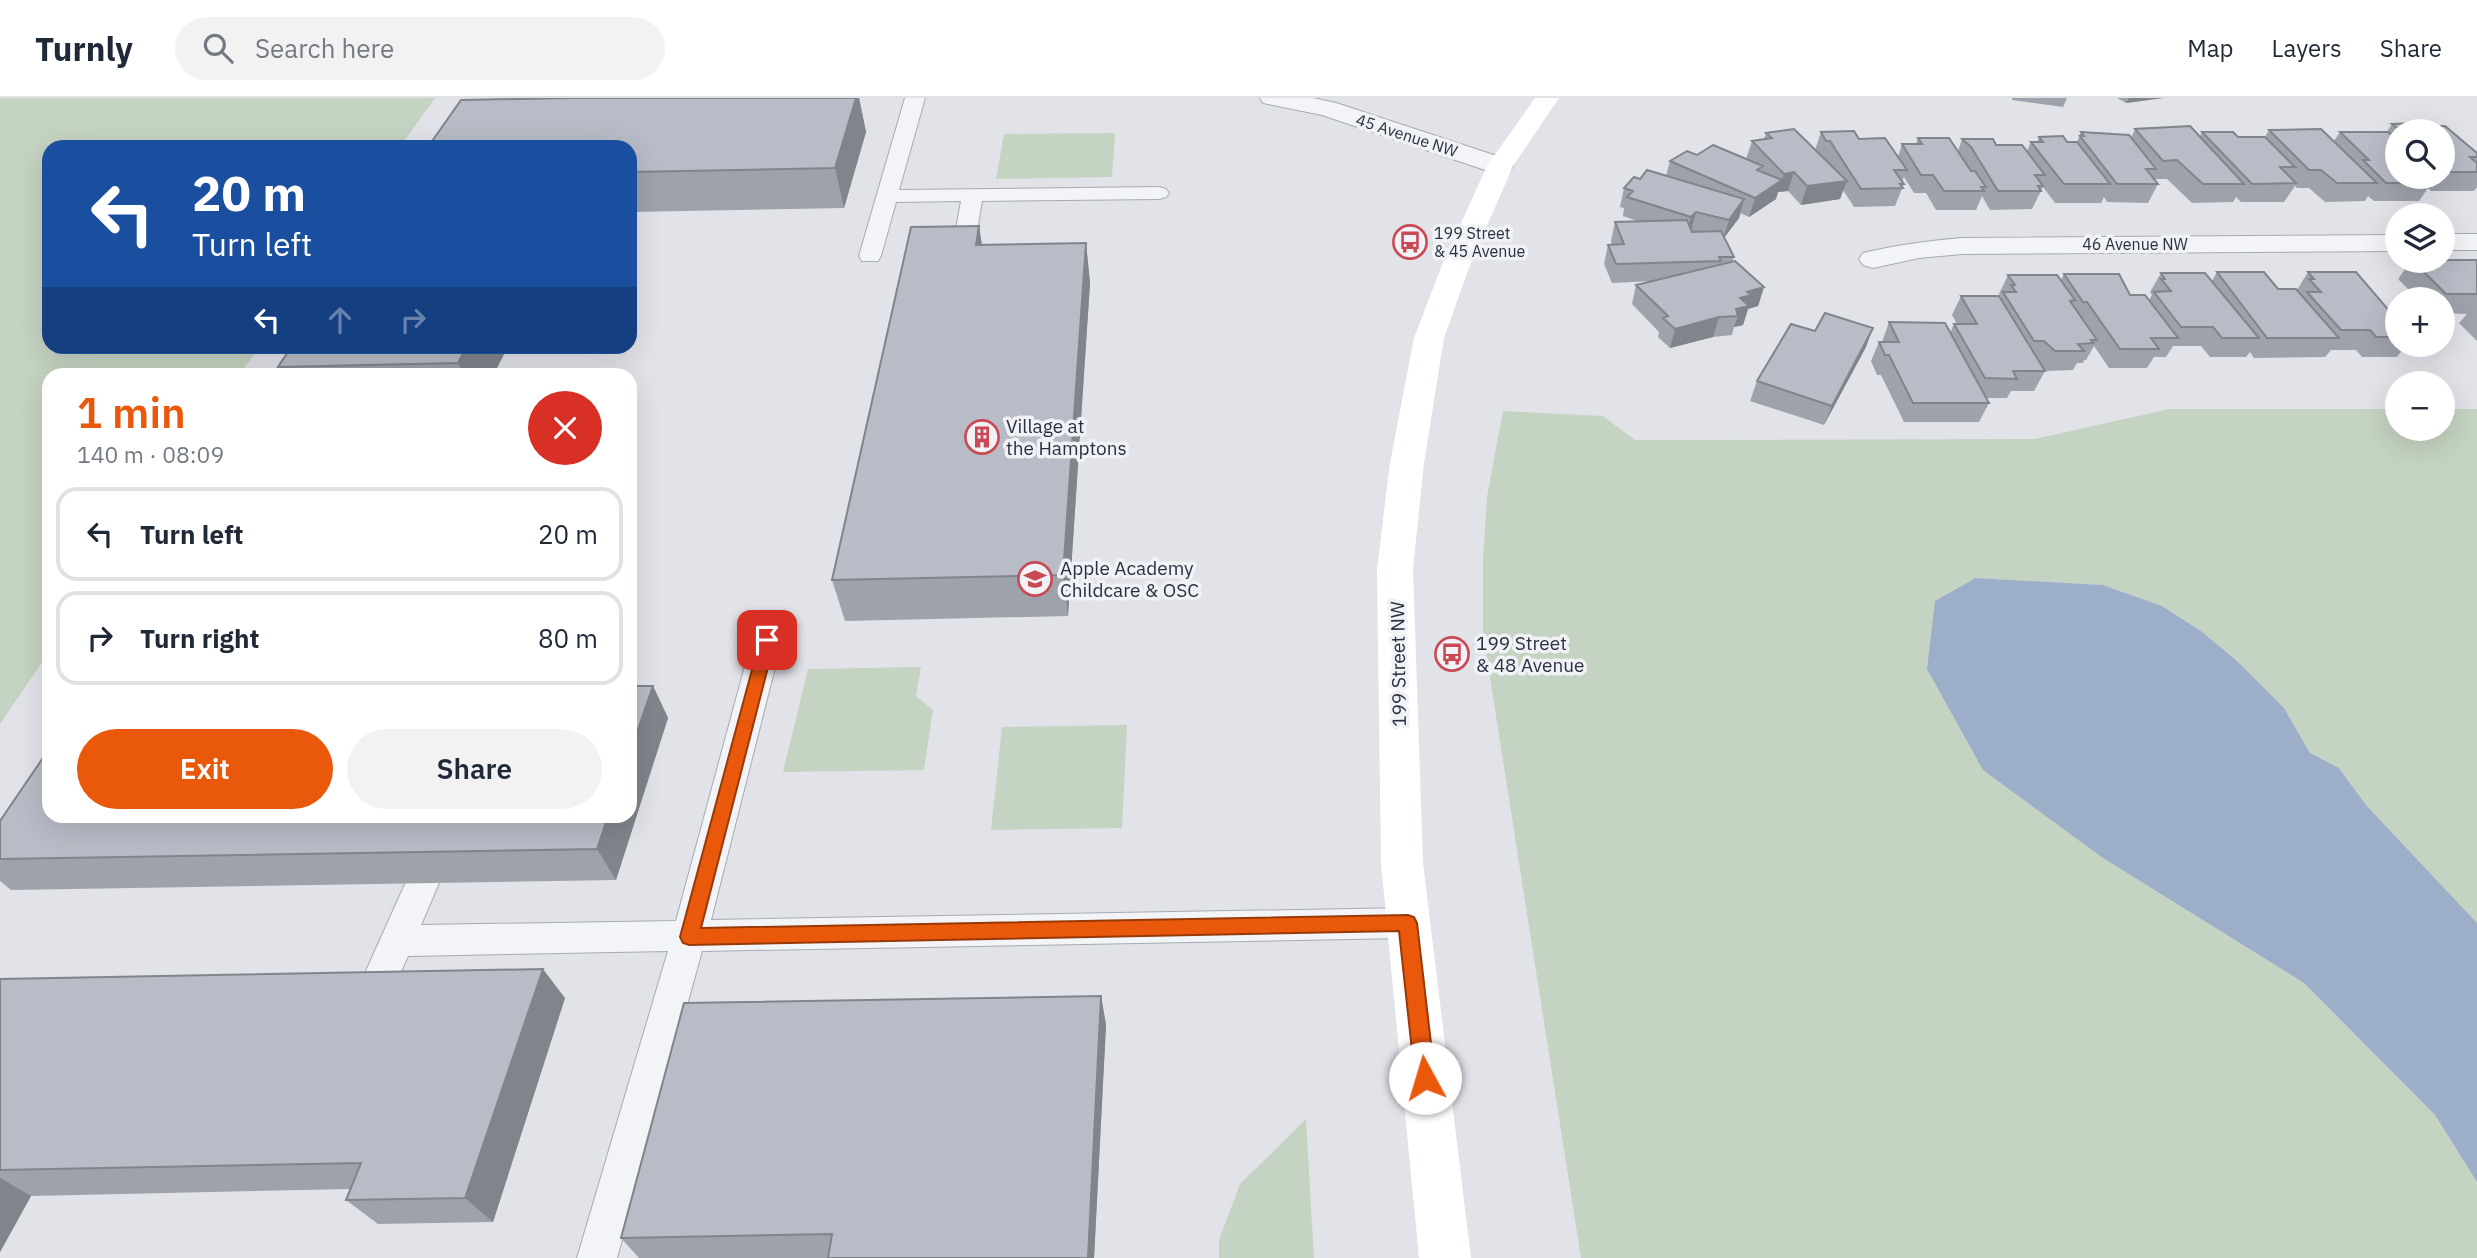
<!DOCTYPE html>
<html lang="en">
<head>
<meta charset="utf-8">
<style>
	body { margin:0; font-family:"IBM Plex Sans",sans-serif; background:#f2f2f3; color:#1f2937; height:100vh; display:flex; flex-direction:column; font-size:26px; white-space:nowrap }
	* { box-sizing:border-box; margin:0 }
	p { font-size:23px; color:#747a83 }
	.icon { flex:none; width:38px; height:38px; fill:none; stroke:currentColor; stroke-width:2; stroke-linecap:round; stroke-linejoin:round }
	.map { position:relative; flex:1; overflow:hidden }
	.panel { position:absolute; left:42px; top:270px; width:595px; height:455px; display:flex; flex-direction:column; background:#fff; border-radius:21px; box-shadow:0 7px 28px #0002 }
	.panel>* { flex:none }
	.banner { position:absolute; left:42px; top:42px; width:595px; height:214px; border-radius:21px; box-shadow:0 7px 28px #0002; background:#1a4fa0; color:#fff; overflow:hidden }
	.buttons { position:absolute; left:2385px; top:21px; display:grid; gap:14px }
	.buttons a { display:grid; place-items:center; width:70px; height:70px; border-radius:50%; background:#fff; box-shadow:0 7px 28px #0002; font-size:35px }
	.pin { position:absolute; display:grid; place-items:center; width:60px; height:60px; color:#fff; margin:-30px; border-radius:14px; box-shadow:0 4px 10px #0006 }
	.me { position:absolute; width:77px; margin:-38px; rotate:354deg; stroke-linejoin:round; filter:drop-shadow(0 0 5px #0008) }
	.turn { display:flex; align-items:center; gap:24px; height:147px; padding:0 35px; font-size:32px }
	.turn .icon { width:91px; height:91px; stroke-width:2.5 }
	.turn b { display:block; font-size:49px; line-height:60px }
	.lanes { display:flex; align-items:center; height:66px; padding:0 35px; background:#0003; justify-content:center; gap:35px; direction:ltr }
	.lanes .off { opacity:.35 }
	.round { display:grid; place-items:center; flex:none; width:74px; height:74px; border-radius:37px; background:#f2f2f3 }
	.summary { display:flex; align-items:center; justify-content:space-between; height:119px; padding:0 35px }
	h1 { font-size:42px; font-weight:600; line-height:52px; color:#ea580c }
	.cta { display:flex; gap:14px; margin-top:auto; padding:14px 35px }
	.cta a { flex:1; height:80px; border-radius:42px; background:#ea580c; color:#fff; font-size:28px; font-weight:600; line-height:80px; text-align:center }
	.cta a+a { background:#f2f2f3; color:#1f2937 }
	ul { padding:0; list-style:none }
	li { display:flex; align-items:center; gap:21px; height:94px; margin:0 14px 10px; padding:0 21px; border:4px solid #e0e1e3; border-radius:21px }
	li div { flex:1 }
	li b { display:block; font-size:26px }
	li em { font-style:normal }
	header { display:flex; align-items:center; gap:42px; box-sizing:border-box; height:98px; padding:0 35px; background:#fff; border-bottom:2px solid #e0e1e3 }
	header strong { font-size:33px }
	nav { display:flex; gap:38px; margin-inline-start:auto; font-size:24px }
	.search { width:490px; height:63px; background:#f2f2f3; display:flex; align-items:center; gap:18px; box-sizing:border-box; padding:0 24px; border-radius:38px; color:#747a83; font-size:26px }
	.map>svg:first-child { display:block }
</style>
</head>
<body>
<header>
<strong>Turnly</strong>
<div class="search"><svg class="icon" aria-label="search" viewBox="0 0 24 24"><circle cx="10" cy="10" r="6"/><path d="M15 15l6 6"/></svg>Search here</div>
<nav><a>Map</a><a>Layers</a><a>Share</a></nav>
</header>
<div class="map">
<svg width="2477" height="1160" viewBox="0 0 2477 1160">
	<rect width="100%" height="100%" fill="#e1e3e9"/>
	<path fill="#c5d3c2" d="M0 0H435L400 49H49V248L259 249 240 276H49V554L0 626Z
		M1115 35 1112 79 996 81 1004 36Z
		M2169 311H2397L2398 331H2443V311H2477V825L2366 707 2339 670 2310 655 2284 610 2236 562 2201 533 2162 508 2103 487 1976 480 2103 760 2304 885 2435 1017 2477 1084V1160H1581L1483 535V463L1487 399 1503 313 1603 318 1635 342 2035 341Z
		M921 569 916 598 933 612 924 672 783 674 808 571Z
		M1127 627 1122 730 991 732 1002 629Z
		M1306 1021 1314 1160H1219V1142L1240 1086Z"/>
	<path fill="#9dafc8" d="M1976 480 2103 487 2162 508 2201 533 2236 562 2284 610 2310 655 2339 670 2366 707 2477 825V1084L2435 1017 2304 885 2103 760 1983 672 1927 571 1935 503Z"/>
	<g fill="none" stroke-linecap="round" stroke-linejoin="round">
		<g stroke="#a6aab3" stroke-width="2">
			<path id="lane" d="M905 0H925L899 92 1159 89 1166 91 1169 95 1166 99 1159 101 982 103 974 151 987 162 984 167C971 170 960 164 952 153L961 103 896 104 881 158 878 163H862L859 158Z
				M767 531 777 534 782 542 711 822 1408 810 1420 814 1425 825 1420 836 1408 840 702 853 617 1160H577L668 853 408 858 383 915 370 920 357 915 352 904 410 775 422 771 434 775 439 785 421 827 676 823 752 542 757 534Z"/>
		</g>
		<g stroke="#a6aab3" stroke-width="2">
			<path id="street" d="M1260 0H1313L1336 5 1509 62 1513 68 1509 74 1500 76 1491 74 1322 17 1263 5Z
				M2443 136H2477V152H2443Z
				M2398 137V153L1962 156 1919 160 1873 170 1863 167 1859 161 1863 155C1896 147 1928 143 1962 140Z"/>
		</g>
		<use href="#lane" fill="#f3f4f7" fill-rule="evenodd"/>
		<use href="#street" fill="#f3f4f7" fill-rule="evenodd"/>
		<path fill="#fff" fill-rule="evenodd" d="M1535 0H1559L1513 68 1470 167 1444 240 1424 365 1413 471 1423 765 1471 1160H1419L1381 765 1377 471 1390 365 1414 240 1442 167 1487 68Z"/>
	</g>
	<path fill="#9ea2aa" fill-rule="evenodd" d="M571 0H859L866 34 844 110 630 114V49Z
		M2012 0H2067L2063 9 2012 2Z
		M2117 0H2163L2126 5Z
		M2423 25 2427 28H2445L2477 55V89L2474 93H2431L2428 90 2419 103H2374L2368 98 2365 103 2325 104 2309 90H2297L2295 88 2284 104H2241L2236 99 2233 104 2192 105 2167 81H2154L2158 86 2148 105 2107 104 2104 99 2101 105H2055L2043 89 2032 111 1990 112 1982 98 1976 112H1936L1926 95H1914L1904 79 1902 83 1904 86 1895 108 1854 109 1843 92 1840 101 1801 107 1788 93 1778 94 1776 101 1749 119 1740 115 1739 120 1724 140 1734 159 1732 164 1735 163 1764 189 1758 208 1748 211 1743 227 1734 229 1732 237 1713 239 1670 250 1658 239 1659 234 1632 206 1636 187 1652 183 1612 185 1604 166 1608 147H1612L1611 143 1615 124H1640L1623 118 1624 110 1620 109 1624 90 1634 79 1640 81 1647 72 1666 78 1670 63 1687 53 1697 57 1713 47 1746 61 1752 43 1764 41 1766 35 1794 31 1815 52 1821 34 1854 33 1859 41 1885 40 1898 59 1902 46H1916L1918 40H1949L1958 53 1962 41H1993L1996 47H2022L2027 53 2031 44H2037L2039 39 2063 38 2067 44H2077L2081 34 2129 37 2131 40 2135 31 2190 28 2200 38 2202 34H2233L2238 39H2265L2269 32 2321 31 2334 43 2340 34H2387L2392 26ZM2398 33H2443V79H2398Z
		M979 128 982 147 1086 145 1090 185 1068 518 845 523 832 482Z
		M2477 162V243L2459 225 2467 216 2443 215V201H2418L2398 181 2411 163Z
		M2217 174 2278 191 2297 192 2308 174 2398 223V247H2406L2397 259H2362L2356 252H2331L2325 259 2254 260 2250 254 2246 259H2210L2201 248H2173L2166 259H2154L2147 270H2109L2094 248 2086 262H2084L2083 265H2077L2073 272 2045 273 2034 293H2011L2007 300H1986L1989 305 1979 324H1904L1881 277H1877L1871 263 1879 244H1882L1889 224 1950 235 1954 226H1957L1952 217 1961 198 2000 200 2001 199 1999 196 2008 177 2061 182 2064 176 2130 197 2149 202 2152 197 2150 194 2161 175 2212 183Z
		M292 248H508L494 276H283L278 269Z
		M1866 249 1824 327 1750 303 1757 283Z
		M653 588 668 620 616 782 11 792 0 783V723Z
		M0 881 565 900 493 1124 378 1126 346 1102 350 1091 31 1098 0 1154Z
		M1101 898 1106 927 1094 1160H639L621 1140Z"/>
	<path fill="#81848b" d="M856 0H859L866 34 844 110 835 70Z
		M2129 0H2163L2126 5Z
		M1794 74 1788 93 1778 94 1776 101 1749 119 1755 100 1781 83 1784 76Z
		M1847 83 1840 101 1801 107 1807 88Z
		M1744 101 1739 120 1723 141 1729 122Z
		M1696 114 1691 133 1686 138 1691 119Z
		M979 128 985 168 976 147Z
		M1086 145 1090 185 1068 518 1063 477Z
		M1764 189 1758 208 1748 211 1743 227 1734 229 1738 218 1734 219 1740 200 1747 194Z
		M1719 219 1713 239 1670 250 1675 231Z
		M1873 230 1866 249 1824 327 1832 308Z
		M467 248H508L494 276H464L458 265Z
		M653 588 668 620 616 782 597 751 608 718H630V654Z
		M543 871 565 900 493 1124 465 1100Z
		M1101 898 1106 927 1094 1160H1088Z
		M0 1080 31 1098 0 1154Z"/>
	<path fill="#b8bcc6" stroke="#81848b" stroke-width="2" d="M571 0H856L835 70 630 74V49H428L461 2Z
		M2423 25 2427 28H2445L2477 55V59H2470L2477 65V74H2444L2443 73V33H2401L2392 26Z
		M2190 28 2244 86H2203L2177 62 2163 63 2135 31Z
		M1794 31 1847 83 1807 88 1794 74 1784 76 1752 43 1772 40 1766 35Z
		M2321 31 2377 85H2337L2321 72H2309L2269 32Z
		M1854 33 1859 41 1885 40 1907 72H1894L1904 86H1900L1903 90 1861 91 1830 43H1826L1821 34Z
		M2081 34 2129 37 2156 71H2146L2158 86H2117L2080 38H2084Z
		M2202 34H2233L2238 39H2265L2295 69H2280L2296 85 2252 86Z
		M2340 34H2388L2398 43V79H2426L2432 85H2386L2363 62H2369Z
		M2063 38 2067 44H2077L2110 86H2064L2031 44H2043L2039 39Z
		M1918 40H1949L1971 73H1975L1986 89H1981L1984 93H1944L1933 77H1921L1902 46H1922Z
		M1962 41H1993L1996 47H2022L2045 77H2035L2043 88H2038L2041 93H1998L1971 49Z
		M1713 47 1763 68 1757 72 1782 82 1755 100 1670 63 1687 53 1697 57Z
		M1647 72 1744 101 1729 122 1696 114 1691 119 1627 99 1633 93 1624 90 1634 79 1640 81Z
		M1687 122 1692 134 1721 133 1734 159H1719L1721 163 1616 166 1608 147 1624 146 1615 124Z
		M979 128 976 147 1086 145 1063 477 832 482 911 129Z
		M2443 162H2477V196H2446L2413 163H2443Z
		M1735 163 1764 189 1747 194 1751 197 1740 200 1749 208 1736 211 1738 218 1719 219 1675 231 1663 220 1668 218 1636 187Z
		M2217 174H2264L2278 191H2296L2339 240H2267Z
		M2308 174H2356L2398 223V239H2376L2370 232H2341L2307 194H2321L2309 181H2314Z
		M2161 175H2205L2259 240H2222L2213 229H2181L2154 194 2171 193 2161 181H2165Z
		M2064 176H2119L2130 197H2145L2178 240H2151L2159 251H2120L2087 204H2083Z
		M2008 177H2057L2075 202 2070 203 2097 242H2091L2093 245 2078 246 2084 253H2055L2044 243H2034L2003 194H2016L2011 187H2015Z
		M1961 198H1999L2045 273H2013L2017 281 1985 280 1954 226H1977Z
		M1825 215 1873 230 1832 308 1757 283 1791 226 1815 233Z
		M1889 224 1945 225 1989 305H1913L1889 257H1885L1879 244H1899Z
		M292 248H467L458 265 278 269Z
		M630 588H653L630 654Z
		M49 651V718H608L597 751 0 761V723Z
		M543 871 465 1100 346 1102 361 1065 0 1072V881Z
		M1101 898 1088 1160H828L832 1136 621 1140 684 905Z"/>
	<path fill="#ea580c" stroke="#983908" stroke-width="2" d="M767 537 775 542 701 830 1408 817 1414 819 1417 825 1435 980 1432 986 1425 989 1418 986 1415 980 1399 833 689 847 683 845 680 839 760 542Z"/>
	<defs>
		<g id="bus-ring" transform="scale(1.75)"><circle r="9.5" fill="#f0f2f6" stroke="#c94a55" stroke-width="1.5"/><path d="M-5-6H5V4H4V6H2V4H-2V6H-4V4H-5ZM-3.5-4V0h7V-4ZM-3.5 1.2v1.5H-2V1.2ZM2 1.2v1.5H3.5V1.2Z" fill="#c94a55"/></g>
		<g id="building-ring" transform="scale(1.75)"><circle r="9.5" fill="#f0f2f6" stroke="#c94a55" stroke-width="1.5"/><path d="M-4-6H4V6H1V3H-1V6H-4ZM-2.5-4.3h1.7v1.8h-1.7ZM.8-4.3h1.7v1.8H.8ZM-2.5-1h1.7V.8h-1.7ZM.8-1h1.7V.8H.8Z" fill="#c94a55"/></g>
		<g id="school-ring" transform="scale(1.75)"><circle r="9.5" fill="#f0f2f6" stroke="#c94a55" stroke-width="1.5"/><path d="M0-5L7-2L0 1L-7-2ZM-4 1L0 2.5L4 1V4Q0 6-4 4Z" fill="#c94a55"/></g>
	</defs>
	<g fill-rule="evenodd">
		<use href="#bus-ring" x="1410" y="144"/>
		<use href="#building-ring" x="982" y="339"/>
		<use href="#school-ring" x="1035" y="481"/>
		<use href="#bus-ring" x="1452" y="556"/>
	</g>
	<g text-anchor="middle" dominant-baseline="central" stroke-width="7" stroke-linejoin="round" paint-order="stroke">
		<g font-size="16" fill="#2a3040" stroke="#f0f2f6">
			<text transform="translate(1407 37) rotate(18)">45 Avenue NW</text>
			<text x="2135" y="146">46 Avenue NW</text>
		</g>
		<g font-size="16" fill="#2a3040" stroke="#f0f2f6" text-anchor="start">
			<text x="1434" y="135">199 Street<tspan x="1434" dy="18">&amp; 45 Avenue</tspan></text>
		</g>
		<g font-size="19" fill="#2a3040" stroke="#f0f2f6" text-anchor="start">
			<text x="1006" y="328">Village at<tspan x="1006" dy="22">the Hamptons</tspan></text>
			<text x="1060" y="470">Apple Academy<tspan x="1060" dy="22">Childcare &amp; OSC</tspan></text>
			<text x="1476" y="545">199 Street<tspan x="1476" dy="22">&amp; 48 Avenue</tspan></text>
		</g>
		<g font-size="19" fill="#2a3040" stroke="#f0f2f6">
			<text transform="translate(1398 566) rotate(-91)">199 Street NW</text>
		</g>
	</g>
</svg>
<div class="buttons">
<a><svg class="icon" aria-label="search" viewBox="0 0 24 24"><circle cx="10" cy="10" r="6"/><path d="M15 15l6 6"/></svg></a>
<a><svg class="icon" aria-label="layers" viewBox="0 0 24 24"><path d="M12 4l9 5-9 5-9-5zM3 14l9 5 9-5"/></svg></a>
<a>+</a>
<a>−</a>
</div>
<div class="pin" style="left:767px;top:542px;background:#d93025"><svg class="icon" aria-label="arrive" viewBox="0 0 24 24"><path d="M6 21V4h12l-3 4 3 4H6"/></svg></div>
<svg class="me" style="left:1425px;top:980px" viewBox="-20 -20 40 40"><circle r="19" fill="#fff"/><path d="M0-13L10 11 0 6-10 11z" fill="#ea580c"/></svg>
<div class="banner">
<div class="turn"><svg class="icon" aria-label="left" viewBox="0 0 24 24"><path d="M17 20v-9H6M10 6l-5 5 5 5"/></svg><div><b>20 m</b>Turn left</div></div>
<div class="lanes"><svg class="icon" aria-label="left" viewBox="0 0 24 24"><path d="M17 20v-9H6M10 6l-5 5 5 5"/></svg><svg class="icon off" aria-label="ahead" viewBox="0 0 24 24"><path d="M12 20V5M6 11l6-6 6 6"/></svg><svg class="icon off" aria-label="right" viewBox="0 0 24 24"><path d="M7 20v-9h11M14 6l5 5-5 5"/></svg></div>
</div>
<section class="panel">
<div class="summary"><div><h1>1 min</h1><p>140 m · 08:09</p></div><a class="round" style="background:#d93025;color:#fff"><svg class="icon" aria-label="close" viewBox="0 0 24 24"><path d="M6 6l12 12M18 6L6 18"/></svg></a></div>
<ul>
<li><svg class="icon" aria-label="left" viewBox="0 0 24 24"><path d="M17 20v-9H6M10 6l-5 5 5 5"/></svg><div><b>Turn left</b></div><em>20 m</em></li>
<li><svg class="icon" aria-label="right" viewBox="0 0 24 24"><path d="M7 20v-9h11M14 6l5 5-5 5"/></svg><div><b>Turn right</b></div><em>80 m</em></li>
</ul>
<div class="cta"><a>Exit</a><a>Share</a></div>
</section>
</div>
</body>
</html>
